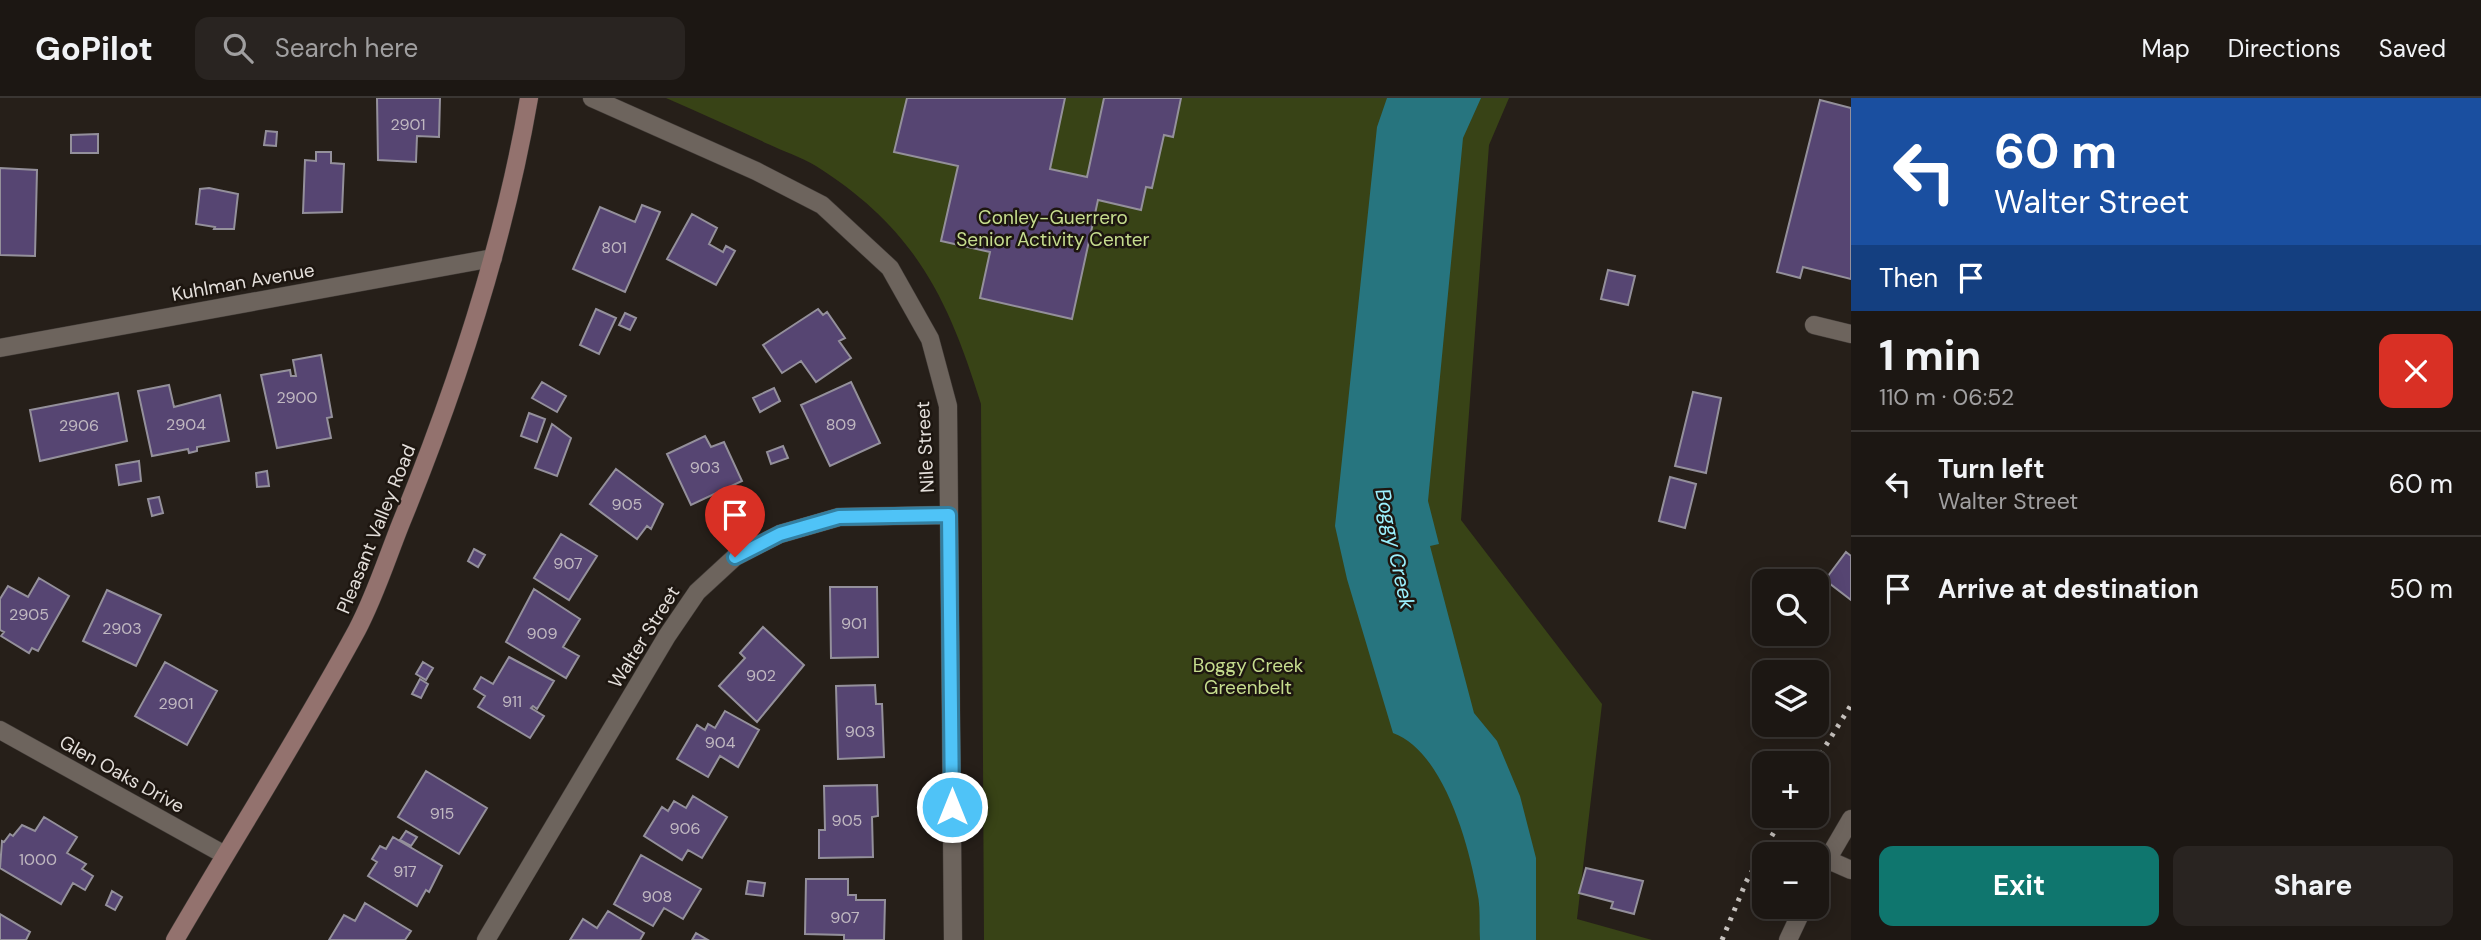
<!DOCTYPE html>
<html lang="en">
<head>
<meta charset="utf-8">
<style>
	body { margin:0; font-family:"DM Sans",sans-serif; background:#292421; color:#f1f3f6; height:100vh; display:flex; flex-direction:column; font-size:26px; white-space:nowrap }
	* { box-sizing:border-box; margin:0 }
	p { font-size:23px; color:#a09fa0 }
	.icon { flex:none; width:38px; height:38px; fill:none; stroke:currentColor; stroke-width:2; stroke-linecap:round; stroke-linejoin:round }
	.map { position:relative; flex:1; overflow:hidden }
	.panel { display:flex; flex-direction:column; background:#1c1713; width:630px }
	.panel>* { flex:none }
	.banner { background:#1a4fa0; color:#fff; overflow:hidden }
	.controls { position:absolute; left:1752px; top:471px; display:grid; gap:14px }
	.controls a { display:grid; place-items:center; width:77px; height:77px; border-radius:14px; background:#1c1713; box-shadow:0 4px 18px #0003,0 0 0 2px #3a3633; font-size:35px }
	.pin { position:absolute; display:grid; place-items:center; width:60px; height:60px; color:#fff; margin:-72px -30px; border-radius:50% 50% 50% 0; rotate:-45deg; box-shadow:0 0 7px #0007 }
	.pin .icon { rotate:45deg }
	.me { position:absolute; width:77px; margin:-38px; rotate:0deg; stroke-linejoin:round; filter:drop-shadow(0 0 5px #0008) }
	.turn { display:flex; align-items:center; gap:24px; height:147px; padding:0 28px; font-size:32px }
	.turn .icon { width:91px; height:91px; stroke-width:2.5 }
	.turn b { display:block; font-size:49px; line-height:60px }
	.then { display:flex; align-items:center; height:66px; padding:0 28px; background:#0003; gap:14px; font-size:26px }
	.round { display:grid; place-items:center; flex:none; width:74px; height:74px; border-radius:14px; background:#292421 }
	.overview { display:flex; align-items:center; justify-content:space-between; height:119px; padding:0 28px }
	h1 { font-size:42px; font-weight:700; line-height:52px }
	.button { display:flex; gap:14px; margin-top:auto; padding:14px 28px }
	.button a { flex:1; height:80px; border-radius:14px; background:#0f766e; color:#fff; font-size:28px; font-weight:700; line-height:80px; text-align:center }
	.button a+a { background:#292421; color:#f1f3f6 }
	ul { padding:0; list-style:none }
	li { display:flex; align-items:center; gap:21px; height:105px; padding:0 28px; border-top:2px solid #3a3633 }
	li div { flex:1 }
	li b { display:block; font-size:26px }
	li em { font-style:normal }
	header { display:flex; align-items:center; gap:42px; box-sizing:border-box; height:98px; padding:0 35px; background:#1c1713; border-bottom:2px solid #3a3633 }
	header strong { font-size:33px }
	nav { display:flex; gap:38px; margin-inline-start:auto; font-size:24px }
	.search { width:490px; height:63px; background:#292421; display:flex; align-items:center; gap:18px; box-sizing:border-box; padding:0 24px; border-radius:14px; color:#a09fa0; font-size:26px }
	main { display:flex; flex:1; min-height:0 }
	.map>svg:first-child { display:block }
</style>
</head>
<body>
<header>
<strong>GoPilot</strong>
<div class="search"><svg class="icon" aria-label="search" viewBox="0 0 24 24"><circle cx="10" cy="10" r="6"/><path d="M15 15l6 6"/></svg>Search here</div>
<nav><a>Map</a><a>Directions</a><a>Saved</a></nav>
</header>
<main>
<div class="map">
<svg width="1851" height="842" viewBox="0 0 1851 842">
	<rect width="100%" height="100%" fill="#261f19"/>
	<path fill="#384316" d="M666 0H1509L1489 47 1461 422 1602 606 1577 821 1652 842H984L981 306C948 199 914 130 816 68 801 59 783 53 768 46 734 30 700 15 666 0Z"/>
	<path fill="#27757f" d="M1387 0H1481L1463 40 1428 403 1439 446 1430 448 1474 615 1497 643 1520 698 1536 760V842H1480C1479 826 1481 809 1477 793 1468 744 1443 653 1393 635L1347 481 1335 428 1377 29Z"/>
	<path fill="#564572" stroke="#94909b" stroke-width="2" d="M377 0H440L439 39 417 38 416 64 378 62Z
		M907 0H1065L1050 71 1087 79 1104 0H1181L1173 39 1164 37 1152 90 1146 89 1141 112 1098 102 1072 221 980 200 990 154 941 143 958 68 894 54Z
		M1820 2 1851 10V181L1803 169 1800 180 1777 174Z
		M266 33 277 34 276 48 264 47Z
		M98 36V55H71V37Z
		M316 54H331V65L344 66 342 114 303 115 305 62 316 63Z
		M0 70 37 72 35 158 0 157Z
		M209 90 238 96 234 131H214L215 129 196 126 200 91Z
		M642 107 660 114 625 194 573 171 600 109 635 124Z
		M692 116 717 130 709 146 723 154 726 148 735 153 716 187 667 161Z
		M1608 172 1635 178 1628 207 1601 201Z
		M596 211 616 220 599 256 580 247Z
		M818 211 823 217 827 214 845 240 839 243 851 260 816 284 801 263 782 275 763 247Z
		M625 215 636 220 630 232 619 227Z
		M321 257 332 319 327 320 331 340 277 350 261 277 290 272 291 278H296L293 262Z
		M542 284 566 298 557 314 532 300Z
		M851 284 880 345 830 368 801 307Z
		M169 287 174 309 220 297 229 343 197 349V353L189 355 188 351 152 358 138 293Z
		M774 290 780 303 760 314 753 300Z
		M1693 294 1721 300 1706 375 1675 368Z
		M118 295 127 343 40 363 30 312Z
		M529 315 545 321 537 344 521 338Z
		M552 326 571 340 557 378 535 370Z
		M705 338 711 349 724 344 742 383 691 407 667 356Z
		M783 348 788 360 771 366 767 354Z
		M139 363 141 383 119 387 116 367Z
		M616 371 663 406 651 431 647 428 637 441 590 406Z
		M267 373 269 388 257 389 256 375Z
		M1670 379 1696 386 1685 430 1659 423Z
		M159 399 163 415 152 418 148 401Z
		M561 436 597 458 569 502 534 480Z
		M474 451 485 457 478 469 468 463Z
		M1846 454 1851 458V502L1825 482Z
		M39 480 69 498 38 553 32 550 29 555 1 538 4 534 0 532V501L8 488 28 499Z
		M830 489H877L878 559 831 560Z
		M534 491 580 521 563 549 579 558 566 580 506 544Z
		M107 492 161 517 136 568 83 543Z
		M763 529 804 567 757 624 719 588 745 560 740 555Z
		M509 559 554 583 537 611 533 608 531 610 544 618 530 640 478 609 485 598 474 591 481 579 493 586Z
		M165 564 217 593 187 647 135 618Z
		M423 564 433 570 426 582 416 576Z
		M420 581 428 586 421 600 412 596Z
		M875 587 876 606H882L884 659 838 661 836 588Z
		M725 613 759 632 738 669 720 658 708 679 677 661 697 627 705 632 708 626 715 630Z
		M426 673 487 710 459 756 398 719Z
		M877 687 878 718 872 719 873 759 819 760V732H825L824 688Z
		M693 698 727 719 702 760 688 752 682 762 644 738 662 709 668 713 674 703 686 710Z
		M44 719 77 739 67 755 86 766 82 771 93 778 85 792 73 785 61 806 0 770 2 743 4 744 10 736 13 738 22 727 35 733Z
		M406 733 417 739 411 748 400 742Z
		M393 739 442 768 429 794 426 792 417 808 368 778 377 764 372 761 380 748 386 751Z
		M641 757 701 791 683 821 664 810 653 828 614 806Z
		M1586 770 1643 783 1634 816 1611 810 1613 804 1579 795Z
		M806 781H848V797H856V802H885L884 842H844V837L805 836Z
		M748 783 765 785 763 798 746 796Z
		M112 793 122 799 115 812 106 807Z
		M365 805 411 833 405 842H329L344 817 355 823Z
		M608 813 644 835 640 842H570L583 821 597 830Z
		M0 816 30 834 26 842H0Z
		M696 835 708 842H692Z"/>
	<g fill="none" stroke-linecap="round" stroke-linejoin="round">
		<g stroke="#423c38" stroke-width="19">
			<path id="service" d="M1814 227 1851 236"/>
		</g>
		<g stroke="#423c38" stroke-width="19">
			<path id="minor" d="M592 0 756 73 822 107 890 170 930 241 948 308 953 842
				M0 250 493 160
				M0 632 225 757
				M1826 761 1851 772
				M1816 781 1851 721
				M486 842 667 538 697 494 735 459 780 436 839 419 949 417
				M1788 842 1804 808"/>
		</g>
		<g stroke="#423c38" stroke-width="19">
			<path id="secondary" d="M175 842C235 739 300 637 357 532 375 498 387 460 401 425 457 288 504 145 529 0"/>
		</g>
		<use href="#service" stroke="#6d645d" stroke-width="18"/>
		<use href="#minor" stroke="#6d645d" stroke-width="18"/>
		<use href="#secondary" stroke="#93726e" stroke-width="18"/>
		<path stroke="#c7c2be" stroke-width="5" stroke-dasharray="3.5 7" stroke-linecap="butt" d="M1815 665 1851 607
			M1722 842 1746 784 1783 718"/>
	</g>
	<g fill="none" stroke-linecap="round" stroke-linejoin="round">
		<g stroke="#337fa1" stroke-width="18">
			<path id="route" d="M735 459 780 436 839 419 949 417 952 709"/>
		</g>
		<use href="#route" stroke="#4fc3f7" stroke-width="12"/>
	</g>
	<g text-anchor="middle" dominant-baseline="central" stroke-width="5" stroke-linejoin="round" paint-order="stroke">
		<g font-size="16" fill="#c0b8c1">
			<text x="408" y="26">2901</text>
			<text x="614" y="149">801</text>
			<text x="297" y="299">2900</text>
			<text x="186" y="326">2904</text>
			<text x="841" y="326">809</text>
			<text x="79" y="327">2906</text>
			<text x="705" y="369">903</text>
			<text x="627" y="406">905</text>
			<text x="568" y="465">907</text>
			<text x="29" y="516">2905</text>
			<text x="854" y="525">901</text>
			<text x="122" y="530">2903</text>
			<text x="542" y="535">909</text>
			<text x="761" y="577">902</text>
			<text x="512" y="603">911</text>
			<text x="176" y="605">2901</text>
			<text x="860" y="633">903</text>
			<text x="720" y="644">904</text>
			<text x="442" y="715">915</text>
			<text x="847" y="722">905</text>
			<text x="685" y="730">906</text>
			<text x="38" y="761">1000</text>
			<text x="405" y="773">917</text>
			<text x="657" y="798">908</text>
			<text x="845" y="819">907</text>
		</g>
		<g font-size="19" fill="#c6dd8e" stroke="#1d1610">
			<text x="1053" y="119">Conley-Guerrero<tspan x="1053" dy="22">Senior Activity Center</tspan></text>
			<text x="1248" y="567">Boggy Creek<tspan x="1248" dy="22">Greenbelt</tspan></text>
		</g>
		<g font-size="19" fill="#e4dfdb" stroke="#1d1610">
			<text transform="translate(243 184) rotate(-10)">Kuhlman Avenue</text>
			<text transform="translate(925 349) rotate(-93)">Nile Street</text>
			<text transform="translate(376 431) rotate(-68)">Pleasant Valley Road</text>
			<text transform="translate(644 539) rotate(-58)">Walter Street</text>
			<text transform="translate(122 676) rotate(29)">Glen Oaks Drive</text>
		</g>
		<g font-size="21" font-style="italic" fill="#9cf1fe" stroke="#1d1610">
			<text transform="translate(1395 451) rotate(78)">Boggy Creek</text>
		</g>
	</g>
</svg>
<div class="controls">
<a><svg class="icon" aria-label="search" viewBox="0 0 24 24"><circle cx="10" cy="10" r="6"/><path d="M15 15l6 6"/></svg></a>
<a><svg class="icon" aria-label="layers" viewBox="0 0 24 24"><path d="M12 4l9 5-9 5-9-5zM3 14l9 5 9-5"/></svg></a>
<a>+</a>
<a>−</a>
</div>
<div class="pin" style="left:735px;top:459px;background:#d93025"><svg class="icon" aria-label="arrive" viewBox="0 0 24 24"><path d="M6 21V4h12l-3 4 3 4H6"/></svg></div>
<svg class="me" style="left:952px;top:709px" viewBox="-20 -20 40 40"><circle r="17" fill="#4fc3f7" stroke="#fff" stroke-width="3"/><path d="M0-11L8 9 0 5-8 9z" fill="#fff"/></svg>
</div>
<section class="panel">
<div class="banner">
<div class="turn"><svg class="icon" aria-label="left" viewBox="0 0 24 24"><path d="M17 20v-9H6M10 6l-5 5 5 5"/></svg><div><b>60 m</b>Walter Street</div></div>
<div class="then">Then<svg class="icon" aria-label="arrive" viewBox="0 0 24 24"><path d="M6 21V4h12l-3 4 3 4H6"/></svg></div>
</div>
<div class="overview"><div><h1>1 min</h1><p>110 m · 06:52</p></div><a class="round" style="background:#d93025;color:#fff"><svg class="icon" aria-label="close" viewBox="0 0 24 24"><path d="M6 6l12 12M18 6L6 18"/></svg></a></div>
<ul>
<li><svg class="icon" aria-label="left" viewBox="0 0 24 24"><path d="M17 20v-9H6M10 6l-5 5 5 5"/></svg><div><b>Turn left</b><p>Walter Street</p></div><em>60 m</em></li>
<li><svg class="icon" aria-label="arrive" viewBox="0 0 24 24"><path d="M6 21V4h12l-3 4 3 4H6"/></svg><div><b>Arrive at destination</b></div><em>50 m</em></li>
</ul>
<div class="button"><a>Exit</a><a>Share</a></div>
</section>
</main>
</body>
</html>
